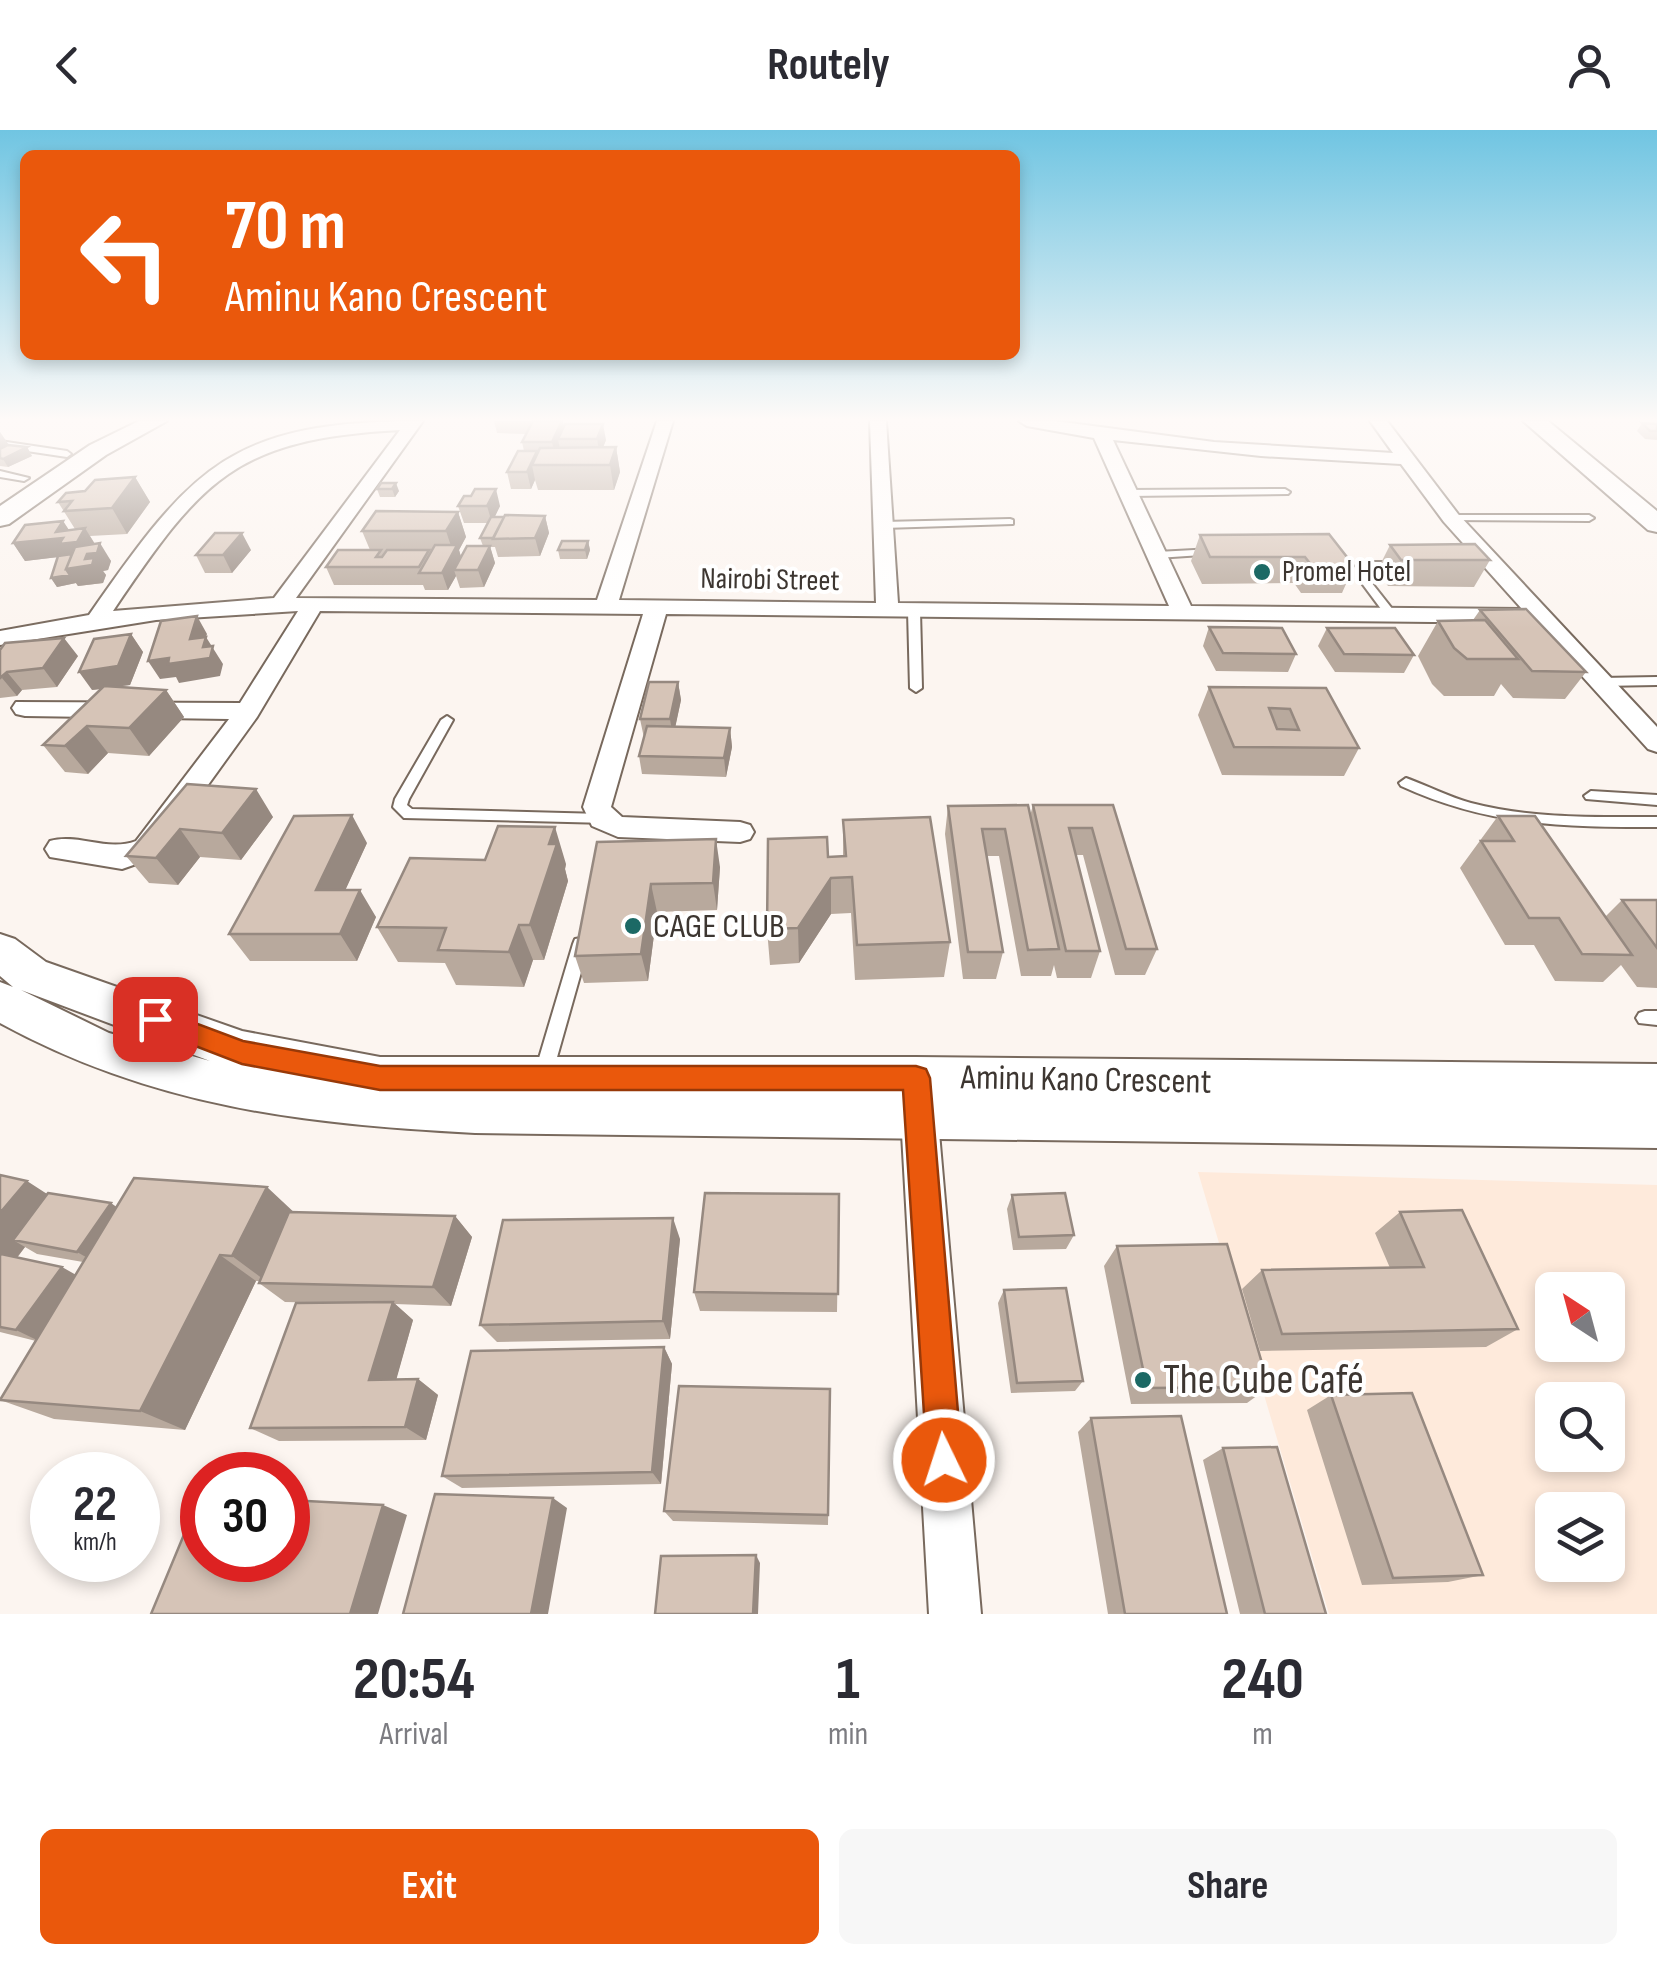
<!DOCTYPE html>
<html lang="en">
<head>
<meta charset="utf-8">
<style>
	body { margin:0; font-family:"Sofia Sans Condensed",sans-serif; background:#f7f7f7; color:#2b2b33; height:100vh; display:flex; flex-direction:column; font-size:38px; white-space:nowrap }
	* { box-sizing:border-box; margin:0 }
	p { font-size:32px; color:#7c7c81 }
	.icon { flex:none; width:55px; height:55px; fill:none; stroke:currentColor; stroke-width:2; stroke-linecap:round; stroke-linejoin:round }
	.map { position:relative; height:1484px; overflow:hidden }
	.details { display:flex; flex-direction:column; background:#fff; flex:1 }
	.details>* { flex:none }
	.top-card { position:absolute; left:20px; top:20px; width:1000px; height:210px; border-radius:15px; box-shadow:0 5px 15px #0003; background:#ea580c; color:#fff; overflow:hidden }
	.needle { width:65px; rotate:324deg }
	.fabs { position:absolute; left:1535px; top:1142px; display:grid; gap:20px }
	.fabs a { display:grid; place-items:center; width:90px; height:90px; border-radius:15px; background:#fff; box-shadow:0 5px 15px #0003; font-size:50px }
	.speed { position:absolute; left:30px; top:1322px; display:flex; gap:20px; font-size:50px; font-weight:700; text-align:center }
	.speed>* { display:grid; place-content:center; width:130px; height:130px; border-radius:50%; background:#fff; box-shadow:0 5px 15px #0003; line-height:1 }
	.speed small { font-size:25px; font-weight:400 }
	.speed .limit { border:15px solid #d22; background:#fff; color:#111 }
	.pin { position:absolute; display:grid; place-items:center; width:85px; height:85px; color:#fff; margin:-42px; border-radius:20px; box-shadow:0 5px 15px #0006 }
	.me { position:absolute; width:110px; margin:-55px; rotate:356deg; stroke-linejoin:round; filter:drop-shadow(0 0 8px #0008) }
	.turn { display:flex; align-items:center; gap:35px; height:210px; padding:0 40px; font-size:45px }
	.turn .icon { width:130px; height:130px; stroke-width:2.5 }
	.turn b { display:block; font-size:70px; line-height:85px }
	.eta { display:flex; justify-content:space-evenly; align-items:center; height:170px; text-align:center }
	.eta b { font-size:60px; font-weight:700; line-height:70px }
	.primary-button { display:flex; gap:20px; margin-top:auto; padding:20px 40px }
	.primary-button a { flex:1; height:115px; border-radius:15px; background:#ea580c; color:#fff; font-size:40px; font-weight:700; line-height:115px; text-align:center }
	.primary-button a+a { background:#f7f7f7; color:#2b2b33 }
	header { display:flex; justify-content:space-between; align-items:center; height:130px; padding:0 40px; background:#fff; font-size:45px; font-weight:700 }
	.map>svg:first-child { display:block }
</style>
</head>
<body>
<header><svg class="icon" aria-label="back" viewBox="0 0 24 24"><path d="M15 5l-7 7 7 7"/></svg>Routely<svg class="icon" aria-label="person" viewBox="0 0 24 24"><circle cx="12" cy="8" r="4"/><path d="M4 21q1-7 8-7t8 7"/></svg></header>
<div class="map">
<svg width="1657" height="1484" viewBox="0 0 1657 1484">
	<rect width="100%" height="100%" fill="#fcf5f0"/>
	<path fill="#feeadb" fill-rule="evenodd" d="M1198 1042 1657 1055V1484H1329ZM1552 1160H1608V1215H1552ZM1552 1270H1608V1325H1552ZM1552 1380H1608V1435H1552Z"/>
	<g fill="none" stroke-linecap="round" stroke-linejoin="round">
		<g stroke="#78695d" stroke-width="4">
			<path id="lane" d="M0 311 67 321 71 324 67 327 0 317Z
				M0 341 29 348 24 351 0 347Z
				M1285 359 1290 362 1288 364 1129 366 1124 363 1129 360Z
				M1451 385H1589L1594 388 1589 391 1448 390V386Z
				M1010 389 1013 390V394L883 398 878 395 883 392Z
				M1213 419 1218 422 1217 424 1157 428 1152 425 1157 422Z
				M1399 432 1404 435 1403 437 1373 438 1369 442 1371 452 1397 485 1391 488 1387 487 1361 452 1358 441 1371 432Z
				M914 478 920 481 922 558 916 562 910 558 908 481Z
				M1657 547V555L1601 556 1595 552 1601 548Z
				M447 586 453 590 409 669 407 675 412 679 602 684 607 685 609 689 607 693 404 688 393 677 395 669 441 590Z
				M1406 648C1428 656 1449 667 1471 673 1532 689 1595 687 1657 687V697C1563 697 1488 696 1401 656L1399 653Z
				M1591 661 1657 665V675L1586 669 1584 666Z
				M581 808 587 809 589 814 552 945 549 951 543 953 537 951 534 945 573 814 575 809Z
				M1645 881H1657V895L1639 893 1636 888 1639 883Z"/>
		</g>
		<g stroke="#78695d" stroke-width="4">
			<path id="street" d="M423 291 296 468 597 470 657 291H673L619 470 876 473 870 291H886L898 473 1169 476 1094 308 1027 296 1019 291H1055L1214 312 1393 323 1370 291H1387L1458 384 1657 597V622L1648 619 1534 493 666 484 611 677 622 687 740 692 750 695 754 702 750 709 740 712 618 707 592 696 583 677 643 484 320 481 257 587 156 727 122 739 50 727 45 719 50 711C78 703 107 722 136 711L229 589 25 586 16 584 12 578 16 572 240 573 298 481 156 490 0 515V501L89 485C193 335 232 291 423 291ZM400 300 274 468 113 481C202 349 235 309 400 300ZM1113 310 1261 326 1401 334 1444 392 1522 479 1191 476Z
				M918 951 931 956 936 968 981 1484H929L900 968 905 956Z"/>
		</g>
		<g stroke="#78695d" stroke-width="4">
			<path id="secondary" d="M139 291H167L106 325 9 394 0 396V376L90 315Z
				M1523 291H1548L1657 381V402L1648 400Z
				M0 804 15 809 46 832 242 901 380 927H916L1657 934V1018L475 1003C303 994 154 977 0 893V852L13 857 0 846ZM21 860 210 931 109 903Z"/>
		</g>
		<use href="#lane" fill="#fff" fill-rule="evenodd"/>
		<use href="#street" fill="#fff" fill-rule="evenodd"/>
		<use href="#secondary" fill="#fff" fill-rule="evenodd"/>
	</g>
	<path fill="#b8a99d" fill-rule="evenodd" d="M494 291H563L564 296 606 310 603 317H616L620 342 614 360H538L535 350 531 359H511L507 342 524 321 522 312 526 304 497 303Z
		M1642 293 1657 294V310L1645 309 1637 301Z
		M0 302 8 315 27 317 32 326 8 337 0 336Z
		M135 347 150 372 127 404 90 406 95 414 111 431 108 440 103 441 106 445 103 453 78 456 76 453 57 457 51 448 58 427 25 431 13 413 63 391 69 400 75 399 58 372 85 361Z
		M381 353 399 361 395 367H380L377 359Z
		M458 376H500L494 387 545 386 549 403 540 426 498 427 495 417H490L495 433 484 457 460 458 456 446 448 460H425L423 455H334L326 437 370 420 362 401 458 382 466 407 459 420 461 427 483 416 480 408 488 393H464Z
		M1200 405 1354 436 1342 463H1301L1294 453 1202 454 1191 431Z
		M588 411 590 420 587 429H560L558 420Z
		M1390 415 1490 430 1474 457 1388 456 1377 441Z
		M251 420 232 443H205L196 425Z
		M1480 480 1586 542 1565 569 1513 568 1501 554 1494 566H1444L1432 554 1418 526 1438 491 1473 490Z
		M1209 497 1296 524 1288 542 1216 541 1203 516Z
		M1327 498 1414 525 1404 543 1335 542 1318 516Z
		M131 504 143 522 130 555 119 556 166 560 184 587 149 626 108 623 88 644 65 642 43 615 101 559 92 560Z
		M0 520 78 526 57 557 22 560 17 566 0 568Z
		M678 552 681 570 675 597 730 598 732 617 726 647 642 644 639 626 644 608 640 589Z
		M1209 557 1326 558 1359 618 1344 646 1222 645 1198 585Z
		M187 654 273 687 241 730 200 727 178 755 149 753 126 726Z
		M1033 675H1113L1157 819 1145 845H1115L1083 725H1076L1100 821 1091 848H1057L1054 835 1051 846H1021L999 726H987L1003 822 996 849H963L945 704 948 676 1030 686Z
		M1498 686 1605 787 1622 770H1657V858L1637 857 1621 835 1603 852 1555 851 1534 815H1505L1460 738Z
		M843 690 950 812 944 847 855 850 851 783 831 784 799 833 770 835 767 799 828 727 843 726Z
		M597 712 720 737 717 780 657 782 648 851 584 853 575 826Z
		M367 713 345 760 376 787 357 831H250L229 804Z
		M566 734 565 739 568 751 544 830H533L524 857 456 855 445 833 398 832 377 797Z
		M0 1045 47 1064 116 1077 455 1086 472 1107 451 1176 395 1174 413 1190 396 1249H418L438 1265 426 1310 279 1311 250 1298 330 1173 285 1172 259 1153 260 1151H256L185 1300 54 1289 0 1270 36 1211 0 1202ZM25 1117 37 1124 83 1132 76 1145 17 1128Z
		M839 1064 837 1182 700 1181 694 1162Z
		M1012 1065 1074 1105 1066 1119 1013 1120 1007 1079Z
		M1400 1082 1518 1199 1486 1217 1260 1221 1242 1159 1262 1140 1390 1138 1375 1103Z
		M680 1109 670 1209 497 1212 480 1195Z
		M1117 1116 1269 1257 1247 1273 1131 1274 1104 1136Z
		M1004 1160 1083 1251 1075 1261 1011 1263 998 1173Z
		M664 1217 672 1234 661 1354 462 1358 442 1346Z
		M830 1259 828 1395 673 1391 664 1381Z
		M1331 1265 1483 1445 1448 1452 1362 1455 1307 1280Z
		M1091 1288 1227 1484H1108L1078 1302Z
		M1223 1318 1326 1484H1240L1203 1330Z"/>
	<path fill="#968980" d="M562 291 566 306 558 309 560 319 556 328 552 312Z
		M603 294 606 310 600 325 597 309Z
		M0 302 11 318 0 324Z
		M27 317 32 326 8 337 3 329Z
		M616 317 620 342 614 360 610 335Z
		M537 321 532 335 535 350 531 359 527 342Z
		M135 347 150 372 127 404 112 378Z
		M396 353 399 361 395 367 392 359Z
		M496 359 500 376 492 393 487 376Z
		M458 382 466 407 459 420 463 433 454 440 456 446 448 460 442 443 453 422 446 401Z
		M545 386 549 403 540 426 535 408Z
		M63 391 74 408 85 398 96 416 100 413 111 431 108 440 103 441 106 445 103 453 78 456 76 453 57 457 51 448 66 439 67 426 25 431 13 413 56 402Z
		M242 403 251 420 232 443 223 425Z
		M588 411 590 420 587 429 585 420Z
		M490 416 495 433 484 457 478 440Z
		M197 486 207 504 206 507 223 534 220 546 179 553 176 547 160 549 148 531 190 509Z
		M131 504 143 522 130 555 92 560 79 542Z
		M64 508 78 526 57 557 43 538Z
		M7 542 22 560 17 566 2 548Z
		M678 552 681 570 673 608 670 589Z
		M166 560 184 587 149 626 129 598Z
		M87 596 108 623 88 644 65 616Z
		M730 598 732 617 726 647 724 628Z
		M256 659 273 687 241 730 222 703Z
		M352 685 367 713 333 787 316 760Z
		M555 697 566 734 565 739 568 751 544 830 530 795 549 714Z
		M180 699 200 727 178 755 156 728Z
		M716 709 720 737 717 780 713 753Z
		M831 748V784L799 833 798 798Z
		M651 754 657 782 648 851 641 824Z
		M360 760 376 787 357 831 340 804Z
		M519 795 533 830 524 857 509 822Z
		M27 1051 61 1073 13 1110 25 1117 0 1149V1083Z
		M267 1057 298 1086 267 1152 232 1126Z
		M111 1073 132 1088 100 1135 77 1122Z
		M455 1086 472 1107 451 1176 433 1157Z
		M673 1088 680 1109 670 1209 663 1191Z
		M220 1125 256 1151 185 1300 140 1281Z
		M62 1137 85 1150 41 1212 16 1200Z
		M393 1172 413 1190 392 1265 369 1250Z
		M664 1217 672 1234 661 1354 652 1342Z
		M418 1249 438 1265 426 1310 405 1297Z
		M553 1368 567 1378 548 1484H531Z
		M383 1375 407 1385 378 1484H350Z
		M756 1425 760 1433 758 1484H753Z"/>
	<path fill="#d6c4b7" stroke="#968980" stroke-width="2.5" fill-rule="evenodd" d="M533 291H562L552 312H522Z
		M1642 293 1657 294V301H1650Z
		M565 294H603L597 309H558Z
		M8 315 27 317 3 329 0 328V319Z
		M616 317 610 335H532L540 318Z
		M518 321H537L527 342H507Z
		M135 347 112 378 64 381 72 371 58 372 66 363 85 361 95 350Z
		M381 353H396L392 359H377Z
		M475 359H496L487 376H458L464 366H471Z
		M376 381 458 382 446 401H362Z
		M505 385 545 386 535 408 493 409Z
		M491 387H504L493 408H480Z
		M63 391 56 402 85 398 77 412 59 414 63 408 13 413 25 395Z
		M215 403H242L223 425H196Z
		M1329 404 1354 436H1312L1305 427H1210L1200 405Z
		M562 411H588L585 420H558Z
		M100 413 97 423 87 424 85 429 94 428 92 435 66 439 75 417Z
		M1475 414 1490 430H1401L1390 415Z
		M435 415H457L442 443H419Z
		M467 416H490L478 440H454Z
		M338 420H381L376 427H382L387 420H429L419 437H326Z
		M72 424 66 439 70 445 51 448 58 426Z
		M1526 479 1586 542 1532 541 1480 480Z
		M197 486 190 509 206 507 203 517 213 516 210 528 168 534 169 528 148 531 161 491Z
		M1485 490 1518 529H1467L1454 518 1438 491Z
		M1209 497 1282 498 1296 524 1223 523Z
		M1327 498H1395L1414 525 1344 524Z
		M131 504 118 536 79 542 94 509Z
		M64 508 43 538 7 542 0 548V520L5 513Z
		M649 552H678L670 589H640Z
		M104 556 166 560 129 598 87 596 65 616 43 615Z
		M1209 557 1326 558 1359 618 1234 617ZM1269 578 1290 579 1299 600 1277 599Z
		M647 596 730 598 724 628 639 626Z
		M187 654 256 659 222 703 180 699 156 728 126 726Z
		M1028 675 1059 819 1028 820 1005 699H982L1003 822H968L948 676Z
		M1033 675H1113L1157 819H1126L1092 698H1069L1100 821H1066Z
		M352 685 316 760H360L340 804H229L294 686Z
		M1498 686H1535L1632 825 1582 824 1559 788H1529L1481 711H1514Z
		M930 687 950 812 857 815 852 747 831 748 798 798 767 799 768 709 827 707 828 727 846 726 843 690Z
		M498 696 555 697 549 714H557L530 795H519L509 822 438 820 446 798 377 797 410 728 485 730Z
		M716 709 713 753 651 754 641 824 575 826 597 712Z
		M1622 770H1657V818Z
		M0 1045 27 1051 0 1083Z
		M134 1048 267 1057 232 1126 220 1125 140 1281 0 1270Z
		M48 1063 111 1073 77 1122 13 1110Z
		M705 1063 839 1064 838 1164 694 1162Z
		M1065 1063 1074 1105 1019 1107 1012 1065Z
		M1462 1080 1518 1199 1282 1204 1262 1140 1424 1137 1400 1082Z
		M289 1082 455 1086 433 1157 259 1153Z
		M673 1088 663 1191 480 1195 503 1090Z
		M1227 1114 1269 1257 1147 1258 1117 1116Z
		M1 1124 62 1137 16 1200 0 1197V1126Z
		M1066 1158 1083 1251 1017 1253 1004 1160Z
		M393 1172 369 1250 418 1249 405 1297 250 1298 296 1173Z
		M664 1217 652 1342 442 1346 471 1221Z
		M679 1256 830 1259 828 1385 664 1381Z
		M1412 1263 1483 1445 1393 1448 1331 1265Z
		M1181 1286 1227 1484H1125L1091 1288Z
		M1277 1317 1326 1484H1265L1223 1318Z
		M435 1364 553 1368 531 1484H403Z
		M200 1366 202 1367V1430H288V1370L383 1375 350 1484H151Z
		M756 1425 753 1484H655L661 1426Z"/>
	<linearGradient id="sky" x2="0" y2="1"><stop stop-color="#70c5e2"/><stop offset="0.58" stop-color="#fefaf8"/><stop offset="1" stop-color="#fefaf8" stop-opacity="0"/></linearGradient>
	<rect width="1657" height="499" fill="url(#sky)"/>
	<path fill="#ea580c" stroke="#983908" stroke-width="2.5" d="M155 878 243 911 380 936H916L926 939 930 948 962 1330 957 1343 944 1348 932 1343 927 1330 903 960H380L242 934 146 897 142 889 146 881Z"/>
	<g fill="#1c6965" stroke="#fff" stroke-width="4">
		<circle cx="1262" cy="442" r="10"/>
		<circle cx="633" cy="796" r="10"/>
		<circle cx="1143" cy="1250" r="10"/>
	</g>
	<g text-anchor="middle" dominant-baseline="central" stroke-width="8" stroke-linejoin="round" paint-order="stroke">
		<g font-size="30" fill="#3d3631" stroke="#fff" text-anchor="start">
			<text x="1282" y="442">Promel Hotel</text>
		</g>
		<g font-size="30" fill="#3d3631" stroke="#fff">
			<text transform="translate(770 450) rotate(1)">Nairobi Street</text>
		</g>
		<g font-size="35" fill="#3d3631" stroke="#fff" text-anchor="start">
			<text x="653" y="796">CAGE CLUB</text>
		</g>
		<g font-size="35" fill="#3d3631" stroke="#fff">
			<text transform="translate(1086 950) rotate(1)">Aminu Kano Crescent</text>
		</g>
		<g font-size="42" fill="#3d3631" stroke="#fff" text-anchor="start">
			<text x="1163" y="1250">The Cube Café</text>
		</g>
	</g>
</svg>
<div class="fabs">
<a><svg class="needle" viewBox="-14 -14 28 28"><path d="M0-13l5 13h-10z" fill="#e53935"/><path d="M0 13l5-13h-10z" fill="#7c7c81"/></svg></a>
<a><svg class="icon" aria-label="search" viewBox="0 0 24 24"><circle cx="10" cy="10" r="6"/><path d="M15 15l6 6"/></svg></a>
<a><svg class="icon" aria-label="layers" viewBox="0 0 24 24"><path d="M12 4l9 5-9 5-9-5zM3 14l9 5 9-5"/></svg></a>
</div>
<div class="speed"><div>22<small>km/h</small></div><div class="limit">30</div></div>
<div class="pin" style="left:155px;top:889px;background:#d93025"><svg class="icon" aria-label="arrive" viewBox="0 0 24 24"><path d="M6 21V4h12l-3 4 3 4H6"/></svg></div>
<svg class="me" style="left:944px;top:1330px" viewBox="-20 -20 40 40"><circle r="17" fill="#ea580c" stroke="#fff" stroke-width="3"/><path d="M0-11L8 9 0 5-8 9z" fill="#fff"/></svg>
<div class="top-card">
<div class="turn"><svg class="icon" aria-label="left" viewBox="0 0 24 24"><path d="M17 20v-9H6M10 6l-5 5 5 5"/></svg><div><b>70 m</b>Aminu Kano Crescent</div></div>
</div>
</div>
<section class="details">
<div class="eta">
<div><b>20:54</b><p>Arrival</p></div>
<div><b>1</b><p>min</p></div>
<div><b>240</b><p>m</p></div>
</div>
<div class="primary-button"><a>Exit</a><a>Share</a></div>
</section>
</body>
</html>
